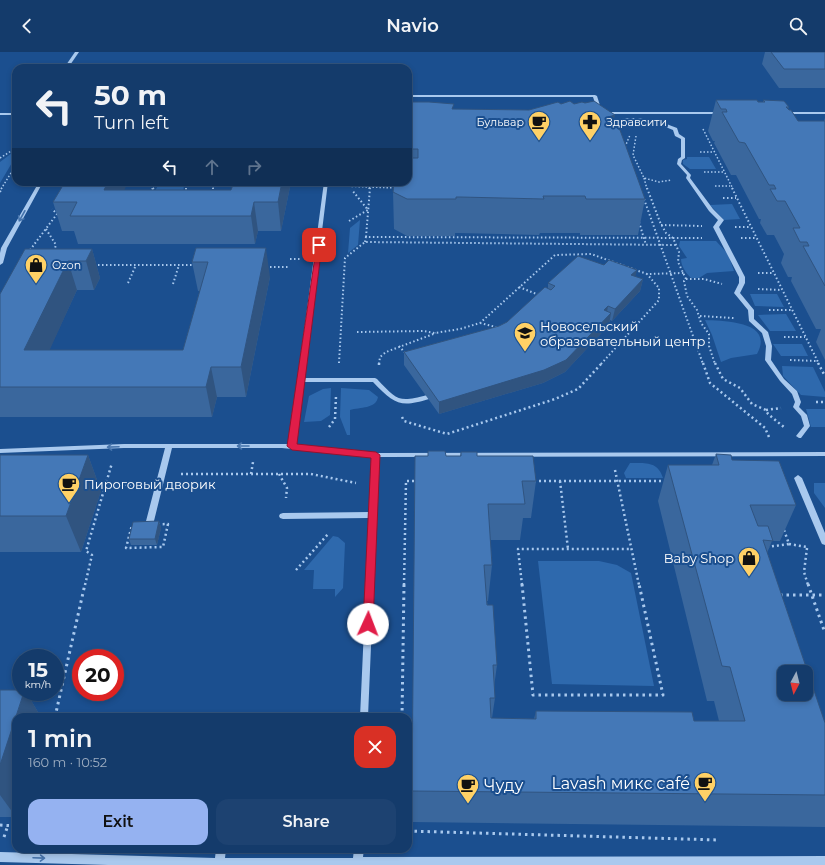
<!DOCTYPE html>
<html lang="en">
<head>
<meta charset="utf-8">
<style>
	body { margin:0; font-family:Montserrat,sans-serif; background:#1d4271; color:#f1f3f6; height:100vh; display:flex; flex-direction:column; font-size:15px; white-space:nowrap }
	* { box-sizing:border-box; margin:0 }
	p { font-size:13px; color:#9dadc1 }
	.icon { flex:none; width:22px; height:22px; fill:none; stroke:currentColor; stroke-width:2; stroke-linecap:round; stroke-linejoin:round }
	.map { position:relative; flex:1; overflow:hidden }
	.drawer { position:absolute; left:12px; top:661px; width:400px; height:140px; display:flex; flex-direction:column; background:#143b6b; border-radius:12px; box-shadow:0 2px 6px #0003,0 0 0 1px #33557e }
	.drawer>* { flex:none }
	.banner { position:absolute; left:12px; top:12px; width:400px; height:122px; border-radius:12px; box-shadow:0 2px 6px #0003,0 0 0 1px #33557e; background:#143b6b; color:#f1f3f6; overflow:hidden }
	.needle { width:26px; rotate:187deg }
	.buttons { position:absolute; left:777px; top:613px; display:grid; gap:8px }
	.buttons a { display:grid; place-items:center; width:36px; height:36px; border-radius:8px; background:#143b6b; box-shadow:0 2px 6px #0003,0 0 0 1px #33557e; font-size:20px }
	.speed { position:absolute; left:12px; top:597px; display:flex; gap:8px; font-size:20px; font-weight:700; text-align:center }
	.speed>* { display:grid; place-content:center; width:52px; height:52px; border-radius:50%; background:#143b6b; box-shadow:0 2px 6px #0003,0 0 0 1px #33557e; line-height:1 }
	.speed small { font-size:10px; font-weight:400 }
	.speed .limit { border:6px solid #d22; background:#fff; color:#111 }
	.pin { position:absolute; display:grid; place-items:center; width:34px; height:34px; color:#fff; margin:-17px; border-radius:8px; box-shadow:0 2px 6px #0006 }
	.me { position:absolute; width:44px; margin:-22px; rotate:2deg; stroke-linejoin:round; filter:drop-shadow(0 0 3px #0008) }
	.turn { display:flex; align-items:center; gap:14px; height:84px; padding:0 16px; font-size:18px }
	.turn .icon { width:52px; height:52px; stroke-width:2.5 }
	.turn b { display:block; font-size:28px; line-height:34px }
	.lanes { display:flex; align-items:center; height:38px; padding:0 16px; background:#0003; justify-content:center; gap:20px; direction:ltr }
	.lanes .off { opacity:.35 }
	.round { display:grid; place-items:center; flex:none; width:42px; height:42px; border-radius:12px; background:#1d4271 }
	.headline { display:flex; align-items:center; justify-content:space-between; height:68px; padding:0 16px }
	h1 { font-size:24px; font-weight:600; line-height:30px }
	.cta { display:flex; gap:8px; margin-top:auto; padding:8px 16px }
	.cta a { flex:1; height:46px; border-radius:12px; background:#95b2f1; color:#111; font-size:16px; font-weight:600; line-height:46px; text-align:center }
	.cta a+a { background:#1d4271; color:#f1f3f6 }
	header { display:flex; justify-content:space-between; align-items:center; height:52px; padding:0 16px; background:#143b6b; font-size:18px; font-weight:600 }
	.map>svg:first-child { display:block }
</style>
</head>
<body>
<header><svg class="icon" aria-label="back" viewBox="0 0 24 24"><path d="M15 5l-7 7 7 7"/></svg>Navio<svg class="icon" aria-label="search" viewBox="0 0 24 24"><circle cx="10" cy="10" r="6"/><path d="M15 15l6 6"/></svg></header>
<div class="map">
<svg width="825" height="813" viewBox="0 0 825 813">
	<rect width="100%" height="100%" fill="#1b4f8f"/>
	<path fill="#2e69ad" d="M16 98V104L0 131V110Z
		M687 105H709L716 117H690L683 112V108L687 107Z
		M160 130H184L183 149 150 148Z
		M732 152 740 167 724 168 710 153Z
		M360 168 358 193 348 201 350 176Z
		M680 189H716L728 202 734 219 707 221 699 226H691C686 221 681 214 681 207L687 206 679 194Z
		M750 242H777L784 255 755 254Z
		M786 262 796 279H770L758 263Z
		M705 268C724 269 775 269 757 302L731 306 721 310 712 283Z
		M773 292H802L808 304H781Z
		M782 314 813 315 825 340V345L801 343 783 324Z
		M331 336 330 363 321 369 304 370 309 344 323 337Z
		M341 336 369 338 378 345C376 357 360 355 350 358V383H347L340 365Z
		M806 357H825V375H811Z
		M630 411C645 411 658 409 663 426H626L624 421Z
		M814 431H825V456L814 441Z
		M333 484 338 485 345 491 343 536 335 545V537H313L314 518H304Z
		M538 509H599L617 513 631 521 654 634 552 632Z"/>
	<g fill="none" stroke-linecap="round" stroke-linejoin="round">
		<path stroke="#a9c9ee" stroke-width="1.5" stroke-dasharray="1.5 2" stroke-linecap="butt" d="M703 77 733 137
			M636 84 633 103 644 126 659 130 672 128
			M625 95 630 83
			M700 100H713
			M0 106 16 96
			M704 120H723
			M644 126 647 137
			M186 130V137
			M341 134 396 136
			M715 134H730
			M1 137 16 113
			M153 137 158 130
			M213 137 214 130
			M369 137 370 130"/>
		<path stroke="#a9c9ee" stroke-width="2" stroke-dasharray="1.5 2.5" stroke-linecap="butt" d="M186 136V141
			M647 136 660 170 666 181 673 186 679 200 678 210 686 227 684 229 687 244 697 258 701 271 709 282V294L715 312
			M732 136 819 312
			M0 140 2 136
			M150 141 153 136
			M213 141V136
			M723 146H736
			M644 147 703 312
			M349 169 368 158 352 138
			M639 170 646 193
			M661 173 702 174
			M735 175H751
			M46 177 56 193 54 199
			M366 185 370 136
			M741 186H756
			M365 190 366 185 702 186
			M30 198 57 162 52 157
			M290 207H300
			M94 213H195
			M266 215H289
			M758 221H774
			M686 227H704L722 232
			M128 231 136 213
			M173 232 179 213
			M519 235 539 243
			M758 237 782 238
			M769 258H792
			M700 264 734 266
			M480 271 500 276
			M357 280 423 279 435 281 460 277 480 271 555 203 591 202 647 222 684 221
			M784 285H805
			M399 294 406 302
			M790 308 817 309
			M339 311 345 206 365 190 676 193
			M379 312 380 305 386 300 436 281
			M601 312 659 248V236L647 222"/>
		<path stroke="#a9c9ee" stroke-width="2.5" stroke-dasharray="2 3" stroke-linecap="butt" d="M703 311 710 331 765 376 769 385
			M715 311 723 327 740 336 752 352 766 358 768 362 785 376
			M818 311 825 324
			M379 313V311
			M816 350H825
			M766 358 781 356
			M402 365 404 369 447 382 555 347 578 337 602 311
			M329 375 335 367 336 344
			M615 418 639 533
			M181 422H311L356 431
			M251 422 253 410
			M279 422 287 436 286 446
			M534 429H667
			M560 429 568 497
			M94 432 131 433 141 431
			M168 472 163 495 126 496 132 473Z
			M789 492 807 495
			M767 495 789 492 784 478
			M807 496 804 520 808 533
			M296 518 329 481
			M85 533 92 503 86 499 112 411
			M404 533 406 429H417
			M522 533 518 497H631"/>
		<path stroke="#a9c9ee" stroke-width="3" stroke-dasharray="2.5 4" stroke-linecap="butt" d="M522 532 533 643H663L639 532
			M808 532 825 581
			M780 543H825
			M55 665 85 532
			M402 665 404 532
			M0 773 16 774
			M13 773 16 768
			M408 779 719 788
			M4 785 8 773"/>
		<path fill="#a9c9ee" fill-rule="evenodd" d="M75 0H79L68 16H64Z
			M408 43H595L597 44 602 60H721L723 61 721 62H603L598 60 593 45H408Z
			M781 60H825V62H781Z
			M0 61H16V63H0Z
			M634 66C649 67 663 70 677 76L679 82 685 86V106L682 108 681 112 691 123 690 126 713 157 724 168 719 175 745 225V231L740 241 754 258V267L768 280 772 294 771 308 784 327 797 339 801 350 799 355 807 363 810 374 801 386H799L796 384 804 374 801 364 793 355 795 350 792 342 780 329 765 308 766 294 762 281 749 269 748 258 734 241 739 231V225L713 175 718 168 709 159 686 126 687 123 677 112 678 107 681 105V87L675 84 673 78C655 70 638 69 618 69L616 68 618 67Z
			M39 130H43L7 196 3 211 0 213V201L1 196Z
			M324 130H328L304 326H375L377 327C397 348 398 351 427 343L430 345 429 347C400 356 394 352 373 330H303L296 393 376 401 825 400V404L379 405 368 665H360L369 466 283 467 280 466 279 464 280 462 283 461 370 460 372 405 282 396H172L153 473 152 475H146L145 473 165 396H124L0 401V397L124 392H289Z
			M798 423 802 426 825 481V493L822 492 821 490 794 426Z
			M216 797H226L225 806H353L354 797H364L363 805 825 804V813H108L0 810V800L215 806Z"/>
	</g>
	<path fill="#3a679d" d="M765 0H825V36H779L762 12Z
		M716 48 763 50V48L789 55 788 57 798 69H824L825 66V308L816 290 821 277H816L791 229 792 225H788L781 211 784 202 774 183H767L760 171 761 167H759L736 123H731L714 91 715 89H713L708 79Z
		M408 50 454 57 529 58 561 52H574L613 73 645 147 638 183H580V181H540L539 183 458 181H455V184H407L394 177 393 140 408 130Z
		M234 130H291L281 179H258L255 192H78L74 179H62L53 150 124 138H231Z
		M196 196 270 225 246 345H217L212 365H0V242L92 197 100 226 94 238H77L49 298H183L200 239H198L192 210Z
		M635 225 643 227 640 239 612 269 610 268 609 273 565 320 543 331 439 362 404 313V300L499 274 507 270 548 236V231Z
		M461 400 477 404 536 429 531 466H523L520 488H490L492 513 488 549H487L497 613 494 635 495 646 492 666 534 667 536 659 694 669H719L714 649H707L658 449 668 413H712L716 402 732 408 796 453 780 489H772L767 501 825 671V775L412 770V739L446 404H460Z
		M0 403H88L101 439 81 500H0Z
		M159 469 161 476 157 493H131L129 487Z
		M0 638 26 640 41 665H16V765H0Z"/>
	<path fill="#305480" d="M615 63 609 98 605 68 608 65Z
		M108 130H128L113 164 104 138Z
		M282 130H291L281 179 278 150Z
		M254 150 258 179 255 192 251 164Z
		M266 196 270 225 246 345 241 315Z
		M92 197 100 226 94 238 86 209Z
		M68 209 77 238 36 328 24 298Z
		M637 218 634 230 631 223Z
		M643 227 640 239 612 269 615 257Z
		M608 254 606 266 611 261 609 273 565 320 543 331 439 362V350L604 258Z
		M211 315 217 345 212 365 206 335Z
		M88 403 101 439 81 500 66 464Z
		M159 469 161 476 157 493 155 487Z
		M24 640H26L41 665H16Z
		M16 665V765L0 743V713Z"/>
	<path fill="#4478b7" stroke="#305480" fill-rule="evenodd" d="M771 0H825V17H784Z
		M716 48H757L758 50H765L763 48 784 49 789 55H786L789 58H791L798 69H825V234L803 194H809L807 190H800L793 176H800L785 149H777L770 137H776L774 133H769L745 91 739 90 722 60H727L726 57H721Z
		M570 49 574 52 582 50 585 51 594 49 615 63 608 65 610 67 605 68 620 78 645 147H586L585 144H543L544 147 460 145H456V147H407L393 140 394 130H408V106H418V97H408V50H429L454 52 452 57 529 58 558 50 561 52Z
		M65 130H108L104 138H231L234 130H282L278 150H254L251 164H70L77 150H53Z
		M196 196H266L241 315H211L206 335H0V242L25 197H92L86 209H68L24 298H183L208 210H192Z
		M578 204 604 213 609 208 637 218 631 223 643 227 615 257 608 254 604 258 611 261 566 308 544 318 439 350 404 300 499 274 507 270 545 235 551 238 555 234 548 231Z
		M428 399H445L446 404H461V400H477V404H533L536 429H522L525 452H488L492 513H484L487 553H493L497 613H493L495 646H490L491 666 536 667V659L692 660 694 669H745L730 615 722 614 668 413H719L716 402 731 403 732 408 779 409 796 453H750L758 474H768L773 489 763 488 825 671V743L412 739 415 404H428ZM784 620H806V642H784Z
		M0 403H88L66 464H0Z
		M159 469 155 487H129L133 470Z
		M0 638H21V640H24L0 713Z"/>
	<defs><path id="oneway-shaft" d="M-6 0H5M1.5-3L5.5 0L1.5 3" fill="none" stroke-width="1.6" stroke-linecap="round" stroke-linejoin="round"/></defs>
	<g stroke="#4674ac">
		<use href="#oneway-shaft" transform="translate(22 164) rotate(119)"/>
		<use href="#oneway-shaft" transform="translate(243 394) rotate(180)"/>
		<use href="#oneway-shaft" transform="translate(113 395) rotate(178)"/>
		<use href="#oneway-shaft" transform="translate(39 806) rotate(2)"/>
	</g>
	<path fill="#e11d48" stroke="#92132f" d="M317 191 322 193 297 392 376 400 380 403 373 572 372 575H364L363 572 371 406 292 398 287 394Z"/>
	<defs>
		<g id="cafe-pin" transform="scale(1.15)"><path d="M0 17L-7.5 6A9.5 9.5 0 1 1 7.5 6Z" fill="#ffd166" stroke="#1b4f8f"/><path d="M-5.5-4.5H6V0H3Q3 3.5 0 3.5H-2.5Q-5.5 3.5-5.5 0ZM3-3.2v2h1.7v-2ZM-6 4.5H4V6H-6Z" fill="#111"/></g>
		<g id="pharmacy-pin" transform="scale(1.15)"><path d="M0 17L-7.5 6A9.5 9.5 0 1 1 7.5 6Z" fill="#ffd166" stroke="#1b4f8f"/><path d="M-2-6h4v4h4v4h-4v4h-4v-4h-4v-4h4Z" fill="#111"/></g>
		<g id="shop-pin" transform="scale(1.15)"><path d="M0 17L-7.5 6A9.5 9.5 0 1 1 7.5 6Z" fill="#ffd166" stroke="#1b4f8f"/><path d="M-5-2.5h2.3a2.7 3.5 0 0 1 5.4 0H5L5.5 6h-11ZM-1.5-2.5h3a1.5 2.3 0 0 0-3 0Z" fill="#111"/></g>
		<g id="school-pin" transform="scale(1.15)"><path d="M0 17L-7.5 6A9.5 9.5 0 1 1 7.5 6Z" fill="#ffd166" stroke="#1b4f8f"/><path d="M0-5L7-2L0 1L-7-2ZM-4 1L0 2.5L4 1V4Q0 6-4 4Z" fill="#111"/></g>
	</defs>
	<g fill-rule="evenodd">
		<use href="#cafe-pin" x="539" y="70"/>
		<use href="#pharmacy-pin" x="590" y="70"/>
		<use href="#shop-pin" x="36" y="213"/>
		<use href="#school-pin" x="525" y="281"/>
		<use href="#cafe-pin" x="69" y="432"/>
		<use href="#shop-pin" x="749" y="506"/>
		<use href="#cafe-pin" x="705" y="731"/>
		<use href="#cafe-pin" x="468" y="733"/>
	</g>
	<g text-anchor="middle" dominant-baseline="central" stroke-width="4" stroke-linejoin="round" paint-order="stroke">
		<g font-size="11" fill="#fff" stroke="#1b4f8f" text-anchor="start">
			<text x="524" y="70" text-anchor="end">Бульвар</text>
			<text x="606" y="70">Здравсити</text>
			<text x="52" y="213">Ozon</text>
		</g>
		<g font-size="13" fill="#fff" stroke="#1b4f8f" text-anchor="start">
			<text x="540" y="274">Новосельский<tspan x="540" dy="15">образовательный центр</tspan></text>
			<text x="84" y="432">Пироговый дворик</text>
			<text x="734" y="506" text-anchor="end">Baby Shop</text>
		</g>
		<g font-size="16" fill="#fff" stroke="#1b4f8f" text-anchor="end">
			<text x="690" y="731">Lavash микс café</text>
			<text x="484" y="733" text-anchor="start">Чуду</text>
		</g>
	</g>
</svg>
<div class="buttons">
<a><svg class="needle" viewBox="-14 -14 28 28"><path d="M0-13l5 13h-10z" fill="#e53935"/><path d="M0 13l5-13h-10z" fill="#9dadc1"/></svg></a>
</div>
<div class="speed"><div>15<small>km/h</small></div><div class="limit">20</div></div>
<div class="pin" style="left:319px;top:193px;background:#d93025"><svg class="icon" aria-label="arrive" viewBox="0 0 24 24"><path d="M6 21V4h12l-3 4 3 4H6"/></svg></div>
<svg class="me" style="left:368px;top:572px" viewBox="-20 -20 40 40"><circle r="19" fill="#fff"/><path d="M0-13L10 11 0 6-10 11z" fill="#e11d48"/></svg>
<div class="banner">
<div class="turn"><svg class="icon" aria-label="left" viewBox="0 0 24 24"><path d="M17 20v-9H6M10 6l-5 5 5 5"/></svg><div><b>50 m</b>Turn left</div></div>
<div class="lanes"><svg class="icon" aria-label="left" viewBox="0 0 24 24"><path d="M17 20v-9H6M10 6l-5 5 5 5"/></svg><svg class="icon off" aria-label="ahead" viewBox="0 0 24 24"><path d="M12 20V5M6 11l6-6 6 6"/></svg><svg class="icon off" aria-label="right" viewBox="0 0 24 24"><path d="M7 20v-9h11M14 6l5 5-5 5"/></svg></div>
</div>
<section class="drawer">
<div class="headline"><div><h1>1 min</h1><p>160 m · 10:52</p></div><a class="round" style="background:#d93025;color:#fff"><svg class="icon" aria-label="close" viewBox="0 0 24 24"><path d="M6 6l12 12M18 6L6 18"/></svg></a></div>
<div class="cta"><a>Exit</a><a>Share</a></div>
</section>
</div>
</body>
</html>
